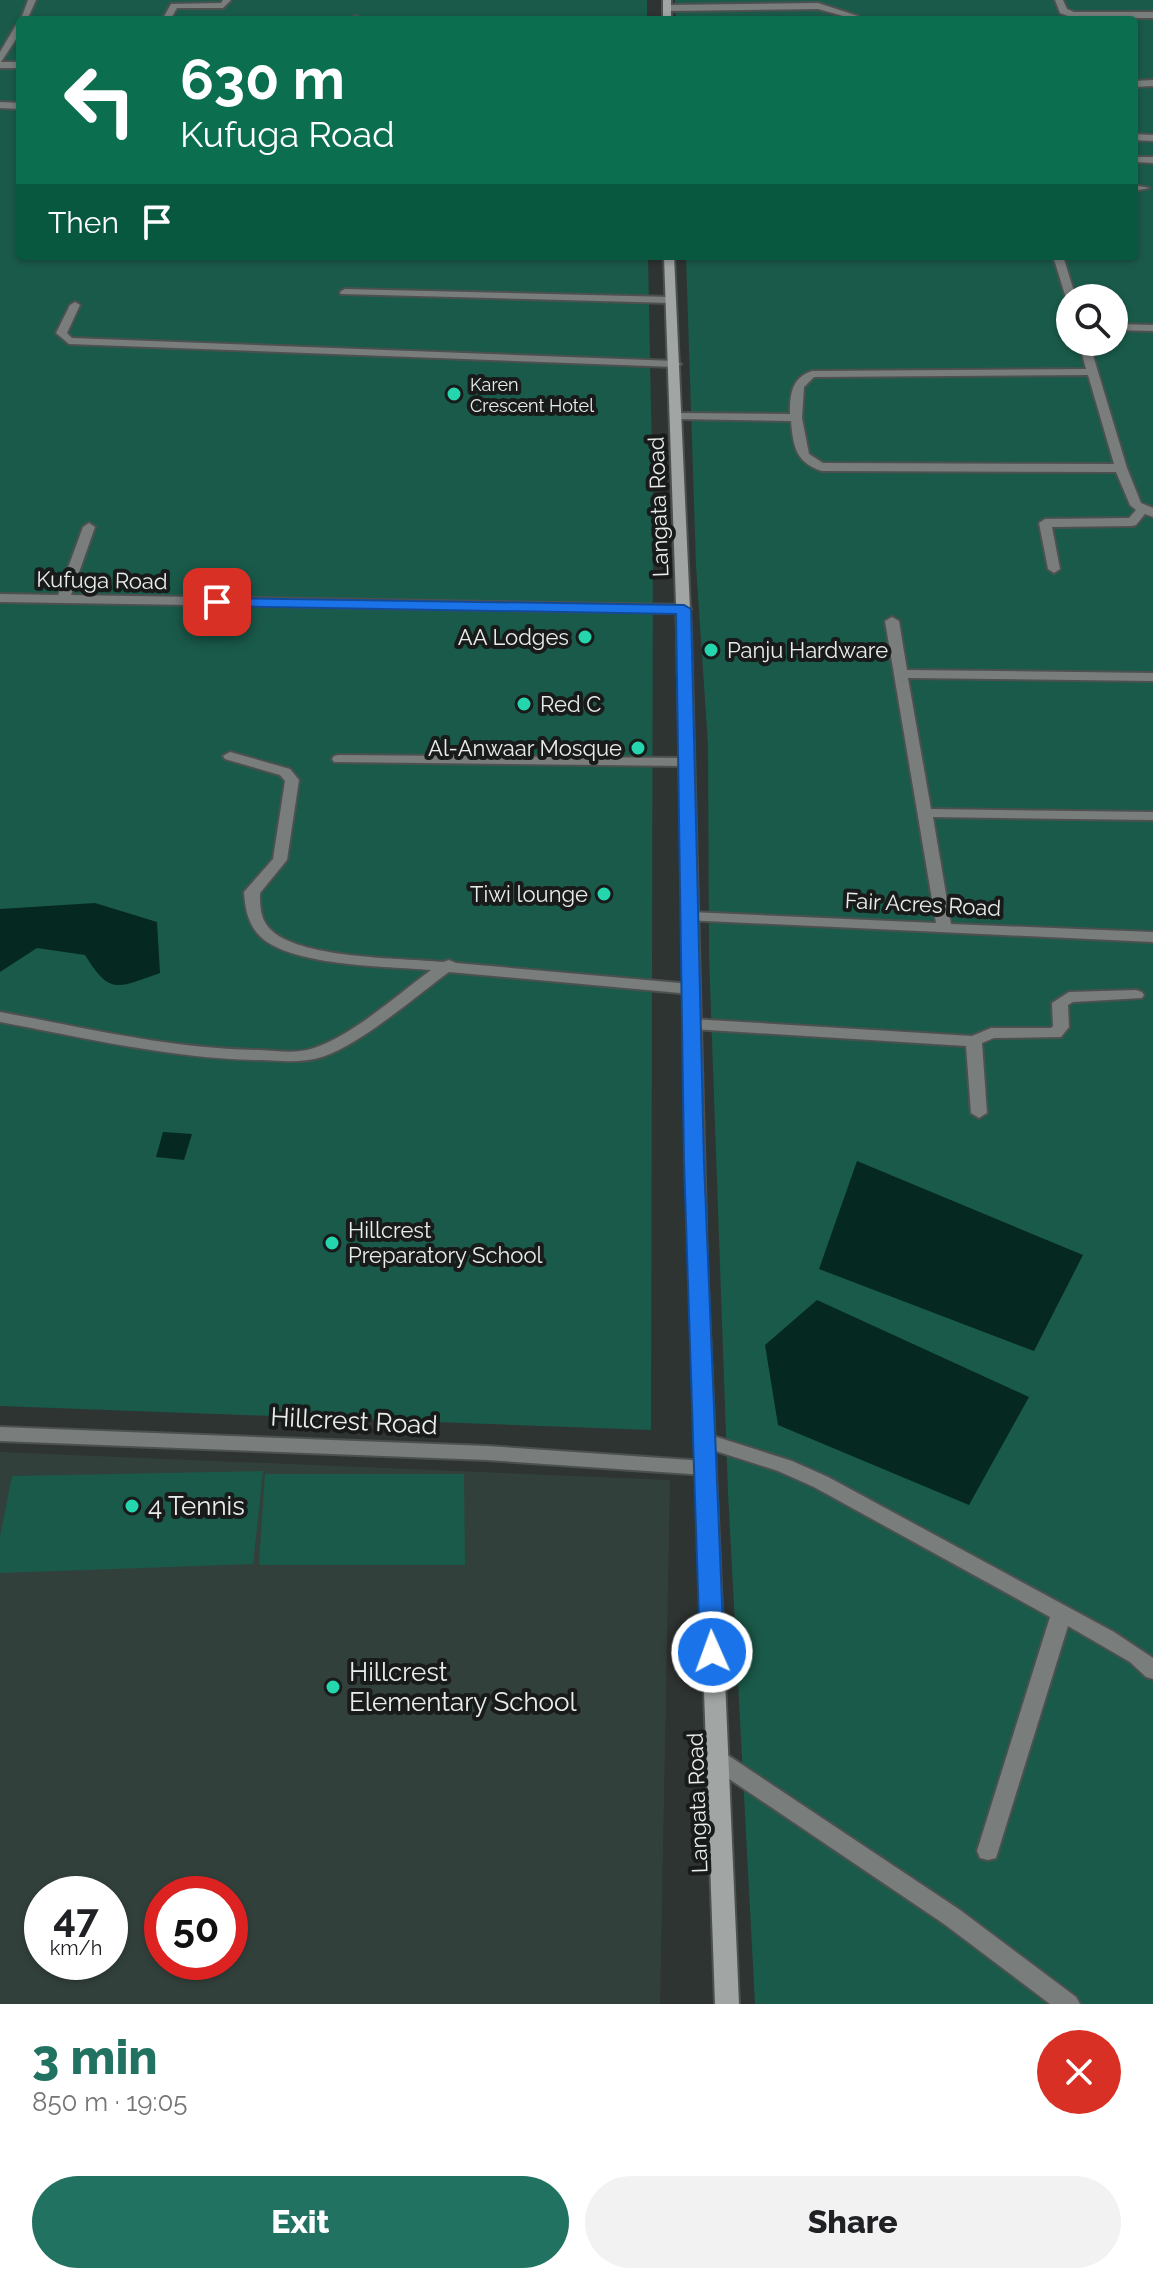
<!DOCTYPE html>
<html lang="en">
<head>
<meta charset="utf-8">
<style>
	body { margin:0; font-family:Raleway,sans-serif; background:#f2f2f2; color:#202124; height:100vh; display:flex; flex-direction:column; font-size:30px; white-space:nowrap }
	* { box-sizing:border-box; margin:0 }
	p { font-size:26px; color:#757577 }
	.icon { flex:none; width:44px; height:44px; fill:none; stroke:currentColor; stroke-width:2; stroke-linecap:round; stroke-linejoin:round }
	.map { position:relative; height:2004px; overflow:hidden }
	.drawer { display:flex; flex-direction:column; background:#fff; flex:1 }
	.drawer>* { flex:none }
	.banner { position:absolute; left:16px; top:16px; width:1122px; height:244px; border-radius:8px; box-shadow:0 2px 6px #0004; background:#0b6e4f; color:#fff; overflow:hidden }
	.tools { position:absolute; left:1056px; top:284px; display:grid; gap:16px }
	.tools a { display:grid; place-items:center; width:72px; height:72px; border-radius:50%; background:#fff; box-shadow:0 2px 6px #0004; font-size:40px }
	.speed { position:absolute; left:24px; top:1876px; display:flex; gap:16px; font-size:40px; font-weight:700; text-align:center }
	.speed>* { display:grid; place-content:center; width:104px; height:104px; border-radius:50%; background:#fff; box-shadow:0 2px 6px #0004; line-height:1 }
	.speed small { font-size:20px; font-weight:400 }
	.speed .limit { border:12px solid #d22; background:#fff; color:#111 }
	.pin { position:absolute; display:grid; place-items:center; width:68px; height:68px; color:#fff; margin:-34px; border-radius:16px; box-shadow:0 4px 12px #0006 }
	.me { position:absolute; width:88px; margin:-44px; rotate:358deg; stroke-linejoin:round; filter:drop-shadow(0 0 6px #0008) }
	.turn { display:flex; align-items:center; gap:28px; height:168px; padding:0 32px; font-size:36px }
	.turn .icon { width:104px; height:104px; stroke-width:2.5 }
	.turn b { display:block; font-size:56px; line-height:68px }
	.then { display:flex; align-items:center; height:76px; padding:0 32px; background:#0003; gap:16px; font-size:30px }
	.round { display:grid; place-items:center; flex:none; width:84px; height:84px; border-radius:42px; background:#f2f2f2 }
	.headline { display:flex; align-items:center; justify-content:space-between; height:136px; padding:0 32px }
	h1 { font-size:48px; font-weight:800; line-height:60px; color:#227262 }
	.cta { display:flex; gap:16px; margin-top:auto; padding:16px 32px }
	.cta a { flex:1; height:92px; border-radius:48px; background:#227262; color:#fff; font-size:32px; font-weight:800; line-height:92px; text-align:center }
	.cta a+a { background:#f2f2f2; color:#202124 }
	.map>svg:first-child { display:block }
</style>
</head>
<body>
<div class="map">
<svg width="1153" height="2004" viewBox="0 0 1153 2004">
	<rect width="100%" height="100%" fill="#2e3432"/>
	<path fill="#32403b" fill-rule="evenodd" d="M0 1452 670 1480 660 2004H0ZM42 1894H110V1962H42ZM162 1894H230V1962H162Z"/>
	<path fill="#1a5a4a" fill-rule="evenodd" d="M0 0H647V20H20V256H648L653 510 651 1430 0 1406Z
		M675 0H1153V2004H755L728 1492 709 955 708 745 696 565 686 256H1134V20H676ZM1070 298H1114V342H1070Z
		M263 1471 253 1564 0 1573V1537L12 1476Z
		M265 1474H464L465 1565H259Z"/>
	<path fill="#052920" d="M95 903 157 922 160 973C118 987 111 997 85 955L37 948 0 972V909Z
		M163 1132 192 1134 184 1160 156 1157Z
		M857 1161 1083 1255 1034 1351 819 1269Z
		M817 1300 1029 1397 969 1505 778 1425 765 1345Z"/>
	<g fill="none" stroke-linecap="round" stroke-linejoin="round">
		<g stroke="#4c5150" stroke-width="4">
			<path id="minor" d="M28 0H36L27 20 20 22Z
				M223 0H231L223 8H177L170 20H162L171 4 221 3Z
				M1055 0H1063L1067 9 1074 12H1153V18H1073L1060 13Z
				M818 3 858 16 854 19 818 9 667 11 663 8 667 5Z
				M355 16 358 17 359 20H351Z
				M20 22V33L1 62H20V68H0V52L16 25Z
				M1153 80V86L1134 87V81Z
				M0 102 20 103V109L0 108Z
				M1134 134 1153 135V141L1134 140Z
				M1139 157H1153V163L1136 162V158Z
				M1134 185 1149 188 1134 191Z
				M1053 256H1063L1076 298H1070V301L1066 298Z
				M345 289 671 297 676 300 671 303 341 294 340 292Z
				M75 302 80 305 67 333 72 338 675 361 681 364 675 367 69 344 56 333 70 305Z
				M1114 324 1153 325V331L1114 330Z
				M1079 342H1089L1127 468 1141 503 1153 508V517L1145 514 1136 525 1132 526 1052 527 1060 569 1054 573 1048 569 1039 523 1045 519 1129 518 1136 510 1130 505 1116 472 822 471C796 463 793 446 791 421L678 419 672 416 678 413 790 414C790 395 791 378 812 371L1086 369ZM1088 375 1114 464 823 463 809 454 802 418 804 387 814 377Z
				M89 523 95 527 71 595 684 605 691 609 684 613 0 602V594L58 595 83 527Z
				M892 617 899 621 907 670 1153 673V681L908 678 931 809 1153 812V820L933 817 951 924 1153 932V942L685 920 682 917 685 914 690 912 936 923 885 621Z
				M230 752 290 769 299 780 287 860 260 893C260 905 260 918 269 928 297 959 401 958 443 962L449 960 456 963 691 984 699 989 691 994 449 972C415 997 361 1044 322 1057 303 1063 281 1061 261 1060 173 1059 86 1038 0 1022V1012C86 1028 172 1049 260 1050 277 1051 298 1054 314 1048 352 1036 398 994 431 970 388 966 285 967 257 933 247 920 245 907 244 892L273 859 285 781 280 775 225 759 223 756Z
				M339 755 687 758 694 762 687 766 334 762 332 759 334 756Z
				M1136 990 1142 992 1144 995 1142 998 1073 1002 1068 1005 1069 1027 1061 1037 994 1038 982 1043 987 1113 979 1118 971 1113 966 1046 692 1029 684 1024 692 1019 972 1036 991 1028H1051L1053 1026 1052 1003 1069 992Z
				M0 1427 487 1446 705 1461 712 1463 715 1468 712 1473 705 1475 487 1460 0 1441Z
				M704 1433 792 1461 828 1477 1114 1632 1153 1658V1679L1146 1677 1130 1662 1068 1626 996 1858 988 1860 980 1858 977 1851 1050 1617 814 1487 778 1471 697 1445 694 1440 697 1435Z
				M718 1751 726 1754 960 1910 1076 1997 1080 2004H1050L944 1924 710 1766 707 1760 710 1754Z"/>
		</g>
		<g stroke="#4c5150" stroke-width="4">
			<path id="secondary" d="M663 0H671V20H663Z
				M664 256H674L691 632 707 1263 739 2004H715L689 1263 677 632Z"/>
		</g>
		<use href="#minor" fill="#797d7b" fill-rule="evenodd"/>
		<use href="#secondary" fill="#a1a6a4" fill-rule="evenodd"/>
	</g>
	<path fill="#1a73e8" stroke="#114b97" stroke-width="2" d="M217 598 684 605 691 609 704 1162 724 1652 721 1659 712 1661 704 1659 700 1652 684 1162 676 614 212 606V599Z"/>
	<g fill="#25d5ae" stroke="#181b1a" stroke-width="3">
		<circle cx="454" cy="394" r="8"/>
		<circle cx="585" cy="637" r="8"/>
		<circle cx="711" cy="650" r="8"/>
		<circle cx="524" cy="704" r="8"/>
		<circle cx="638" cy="748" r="8"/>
		<circle cx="604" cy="894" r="8"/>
		<circle cx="332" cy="1243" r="8"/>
		<circle cx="132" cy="1506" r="8"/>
		<circle cx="333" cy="1687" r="8"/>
	</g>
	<g text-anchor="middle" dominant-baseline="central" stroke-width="8" stroke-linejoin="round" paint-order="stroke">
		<g font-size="18" fill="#e8eceb" stroke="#181b1a" text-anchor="start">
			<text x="470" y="384">Karen<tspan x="470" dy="21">Crescent Hotel</tspan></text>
		</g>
		<g font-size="22" fill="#e8eceb" stroke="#181b1a">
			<text transform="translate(658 507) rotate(-92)">Langata Road</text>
			<text transform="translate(102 580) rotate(1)">Kufuga Road</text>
			<text transform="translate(923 904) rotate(3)">Fair Acres Road</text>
			<text transform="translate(697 1803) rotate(-92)">Langata Road</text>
		</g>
		<g font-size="22" fill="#e8eceb" stroke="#181b1a" text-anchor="end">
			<text x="569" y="637">AA Lodges</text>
			<text x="727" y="650" text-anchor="start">Panju Hardware</text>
			<text x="540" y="704" text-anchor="start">Red C</text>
			<text x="622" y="748">Al-Anwaar Mosque</text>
			<text x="588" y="894">Tiwi lounge</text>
			<text x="348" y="1230" text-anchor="start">Hillcrest<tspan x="348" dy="25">Preparatory School</tspan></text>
		</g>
		<g font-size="26" fill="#e8eceb" stroke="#181b1a">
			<text transform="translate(354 1421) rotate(3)">Hillcrest Road</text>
		</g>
		<g font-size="26" fill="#e8eceb" stroke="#181b1a" text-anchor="start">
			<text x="148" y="1506">4 Tennis</text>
			<text x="349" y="1672">Hillcrest<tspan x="349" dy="30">Elementary School</tspan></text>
		</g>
	</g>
</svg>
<div class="tools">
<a><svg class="icon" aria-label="search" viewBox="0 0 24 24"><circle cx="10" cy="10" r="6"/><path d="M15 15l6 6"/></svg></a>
</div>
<div class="speed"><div>47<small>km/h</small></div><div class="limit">50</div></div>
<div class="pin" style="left:217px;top:602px;background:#d93025"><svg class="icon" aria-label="arrive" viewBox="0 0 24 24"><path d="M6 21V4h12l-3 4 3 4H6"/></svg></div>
<svg class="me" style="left:712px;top:1652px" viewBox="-20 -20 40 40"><circle r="17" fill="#1a73e8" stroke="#fff" stroke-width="3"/><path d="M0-11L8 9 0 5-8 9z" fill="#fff"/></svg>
<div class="banner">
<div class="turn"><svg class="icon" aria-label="left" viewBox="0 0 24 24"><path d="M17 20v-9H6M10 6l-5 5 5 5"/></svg><div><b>630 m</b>Kufuga Road</div></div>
<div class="then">Then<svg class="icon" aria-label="arrive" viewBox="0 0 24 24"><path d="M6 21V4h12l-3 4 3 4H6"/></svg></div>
</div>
</div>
<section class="drawer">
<div class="headline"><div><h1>3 min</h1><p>850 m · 19:05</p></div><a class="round" style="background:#d93025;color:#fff"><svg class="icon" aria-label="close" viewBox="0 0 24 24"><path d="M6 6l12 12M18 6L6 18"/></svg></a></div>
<div class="cta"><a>Exit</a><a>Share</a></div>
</section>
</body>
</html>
